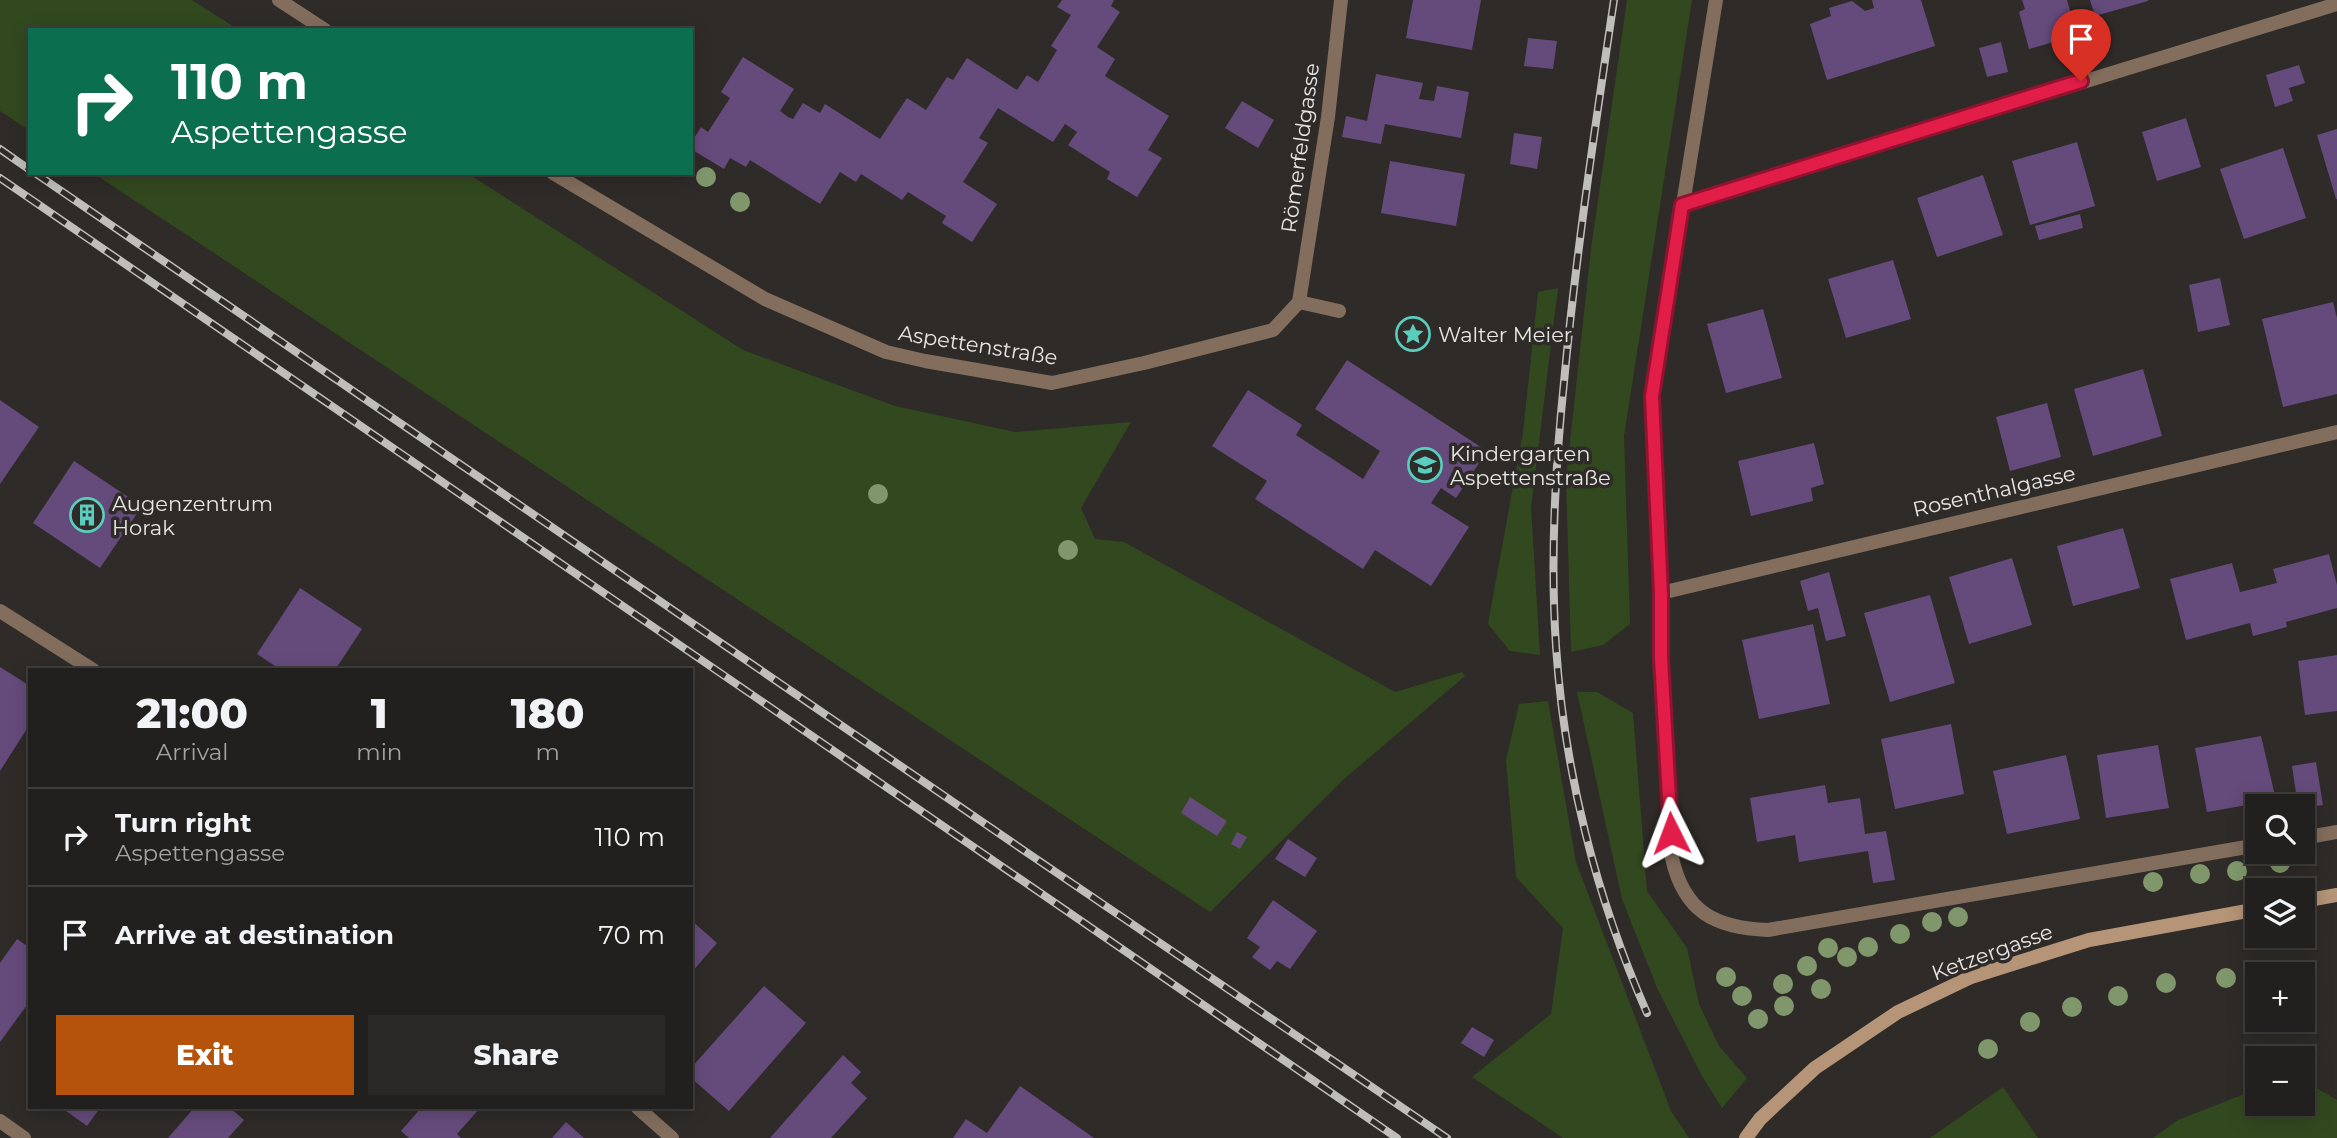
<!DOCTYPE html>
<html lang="en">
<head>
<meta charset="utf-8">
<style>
	body { margin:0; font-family:Montserrat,sans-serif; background:#2a2827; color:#f1f3f6; height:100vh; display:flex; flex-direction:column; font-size:26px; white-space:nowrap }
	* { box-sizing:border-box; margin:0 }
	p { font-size:23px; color:#a2a3a4 }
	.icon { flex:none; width:38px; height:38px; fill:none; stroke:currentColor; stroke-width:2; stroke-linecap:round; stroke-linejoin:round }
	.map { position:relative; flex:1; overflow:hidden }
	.panel { position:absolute; left:28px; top:668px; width:665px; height:441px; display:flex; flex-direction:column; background:#22201e; border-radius:0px; box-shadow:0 4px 18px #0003,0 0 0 2px #3f3e3c }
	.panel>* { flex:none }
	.top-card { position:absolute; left:28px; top:28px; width:665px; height:147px; border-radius:0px; box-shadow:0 4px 18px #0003,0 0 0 2px #3f3e3c; background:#0b6e4f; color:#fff; overflow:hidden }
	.tools { position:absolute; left:2245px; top:794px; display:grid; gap:14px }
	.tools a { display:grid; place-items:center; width:70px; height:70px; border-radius:0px; background:#22201e; box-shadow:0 4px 18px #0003,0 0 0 2px #3f3e3c; font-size:35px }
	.pin { position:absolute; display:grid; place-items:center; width:60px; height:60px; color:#fff; margin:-72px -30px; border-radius:50% 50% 50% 0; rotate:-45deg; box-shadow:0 0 7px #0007 }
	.pin .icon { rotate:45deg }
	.me { position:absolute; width:77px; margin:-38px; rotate:357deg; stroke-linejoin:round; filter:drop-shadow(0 0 5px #0008) }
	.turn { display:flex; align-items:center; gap:24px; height:147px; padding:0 28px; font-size:32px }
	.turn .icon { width:91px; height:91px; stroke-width:2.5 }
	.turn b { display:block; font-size:49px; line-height:60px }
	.eta { display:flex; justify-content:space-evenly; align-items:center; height:119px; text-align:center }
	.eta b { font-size:42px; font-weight:800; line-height:49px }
	.button { display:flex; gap:14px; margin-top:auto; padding:14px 28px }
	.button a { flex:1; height:80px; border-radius:0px; background:#b45309; color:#fff; font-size:28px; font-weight:800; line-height:80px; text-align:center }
	.button a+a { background:#2a2827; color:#f1f3f6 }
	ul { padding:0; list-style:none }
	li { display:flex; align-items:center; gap:21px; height:98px; padding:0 28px; border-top:2px solid #3f3e3c }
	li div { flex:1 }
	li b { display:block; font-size:26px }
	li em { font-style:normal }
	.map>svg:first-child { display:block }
</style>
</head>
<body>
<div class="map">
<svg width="2337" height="1138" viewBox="0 0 2337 1138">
	<rect width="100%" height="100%" fill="#2e2b28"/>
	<path fill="#32491f" d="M0 0H192L239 30H30V131L0 111Z
		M1627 0H1692L1624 436 1630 624 1603 645 1571 652 1566 479 1591 249Z
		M93 173H467L743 350 895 406 1015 432 1131 422 1081 508 1095 539 1124 542 1395 692 1462 672 1465 676 1343 780 1210 912Z
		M1558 288 1531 507 1540 655 1510 651 1488 624 1523 432 1538 292Z
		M1577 692H1597L1633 713 1647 891 1687 948 1699 1004 1719 1046 1747 1078 1722 1108 1702 1076 1657 988 1622 899Z
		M1548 701 1576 862 1671 1111 1689 1138H1563L1472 1077 1551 1014 1563 928 1516 877 1506 760 1519 704Z
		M2303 1080 2337 1100V1138H2153L2178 1120 2257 1089 2258 1104H2303Z
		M2003 1087 2038 1138H1930Z"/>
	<path fill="#654b7c" d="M1062 0H1114L1111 6 1120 12 1097 47 1115 59 1105 76 1169 116 1148 150 1162 158 1137 197 1107 179 1110 172 1068 145 1077 132 1065 124 1053 142 998 108 979 138 988 143 963 182 997 204 972 242 942 223 946 216 908 192 902 200 861 174 856 182 840 172 820 204 750 160 746 167 730 158 724 169 691 149V143L701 127 708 132 730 98 721 92 743 57 794 89 780 111 788 117 793 119 803 103 820 113 825 104 880 139 907 98 926 110 947 77 953 80 967 58 1017 90 1027 75 1038 82 1057 50 1051 46 1071 15 1057 7Z
		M1413 0H1481L1472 50 1406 38Z
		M1872 0H1921L1935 46 1827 80 1810 24 1831 16 1829 8 1852 1 1865 11 1874 8Z
		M2022 0H2067L2077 35 2029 49 2019 12 2025 9Z
		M2090 0H2148V1L2095 16Z
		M1528 38 1557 41 1553 69 1524 66Z
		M2001 42 2008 72 1987 77 1979 48Z
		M2299 65 2305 83 2289 88 2293 101 2275 107 2266 75Z
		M1376 74 1423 83 1419 99 1434 101 1437 86 1469 92 1461 138 1385 124 1381 144 1342 137 1346 116 1367 121Z
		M1242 101 1274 120 1258 148 1225 128Z
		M2186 118 2201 167 2157 181 2142 132Z
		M2337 129V199H2336L2317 135Z
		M1514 133 1542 137 1537 169 1510 164Z
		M2077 142 2095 206 2030 225 2012 161Z
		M2283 148 2306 218 2244 239 2220 169Z
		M1390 161 1465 174 1456 226 1381 213Z
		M1983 175 2003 235 1937 257 1917 198Z
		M2080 214 2083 228 2039 240 2035 226Z
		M1893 260 1911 319 1846 338 1828 279Z
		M2220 278 2230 325 2198 332 2189 285Z
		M2333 302 2337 318V394L2283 407 2262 319Z
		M1763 309 1782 378 1726 393 1707 324Z
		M1347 360 1487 451 1456 498 1441 488 1431 503 1469 527 1431 586 1375 550 1363 569 1255 499 1267 481 1212 446 1248 390 1302 425 1296 435 1363 479 1380 451 1315 409Z
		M2143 369 2162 436 2093 456 2074 389Z
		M0 400 39 427 0 484Z
		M2047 403 2061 457 2010 471 1996 417Z
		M1814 443 1824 484 1811 488 1813 501 1751 516 1738 461Z
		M74 461 142 506 100 568 33 523Z
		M2123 528 2140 588 2073 606 2057 546Z
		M2329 554 2337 585V608L2286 622 2287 627 2253 636 2250 623 2186 640 2170 579 2232 563 2240 592 2277 583 2273 569Z
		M2012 558 2032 625 1969 644 1949 577Z
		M1829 572 1846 636 1826 641 1818 608 1808 611 1800 581Z
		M300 588 362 629 335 670H281L257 654Z
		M1930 595 1955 683 1890 702 1864 613Z
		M1813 624 1830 704 1759 719 1742 640Z
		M2337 655V711L2305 715 2298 661Z
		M0 667 30 686V724L0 771Z
		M1951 724 1964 794 1895 809 1881 739Z
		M2261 736 2276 800 2207 812 2195 748Z
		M2158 745 2169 808 2106 818 2097 755Z
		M2066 755 2080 819 2007 834 1993 771Z
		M2316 762 2323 805 2303 808 2298 807 2292 766Z
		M1825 785 1828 803 1860 798 1865 834 1886 831 1895 880 1873 883 1868 851 1799 862 1795 835 1757 842 1750 798Z
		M1190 797 1227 821 1217 836 1181 813Z
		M1237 832 1247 837 1240 849 1231 844Z
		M1288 839 1317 858 1305 877 1275 859Z
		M1273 900 1317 931 1290 969 1277 961 1270 970 1252 957 1260 947 1247 938Z
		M691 920 717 943 691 973Z
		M17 939 30 948V1001L0 1042V963Z
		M764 986 806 1023 729 1111 691 1078V1068Z
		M1472 1027 1494 1040 1484 1057 1461 1043Z
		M843 1055 861 1072 851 1083 867 1098 831 1138H770Z
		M1020 1086 1094 1138H953L966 1119 987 1133Z
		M62 1108H100L87 1126Z
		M194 1108H230L244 1120 228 1138H168Z
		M421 1108H480L457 1134 461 1138H409L401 1131Z
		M566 1122 584 1138H552Z"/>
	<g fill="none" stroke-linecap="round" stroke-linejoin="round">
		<path stroke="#836e5d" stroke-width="14" d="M279 0 325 30
			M1716 0 1652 396 1661 593V658L1672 858C1684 912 1715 928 1768 930L2258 845
			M553 173 765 299 886 352 925 361 1052 383 1144 363 1273 330 1299 302
			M1682 205 2337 4
			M1299 302 1328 117 1341 0
			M1299 302 1339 311
			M1661 593 2337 432
			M0 611 93 670
			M2303 838 2337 832
			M638 1108 672 1138
			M0 1121 24 1138"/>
		<path stroke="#b69478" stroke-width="14" d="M2303 901 2337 895
			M1746 1138 1760 1119 1815 1068 1898 1012 1971 977 2089 940 2258 909"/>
		<g stroke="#c0bebb" stroke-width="8">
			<path id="rail" d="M1614 0C1595 127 1576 254 1564 382 1555 469 1550 558 1556 646 1564 771 1596 897 1647 1013
				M0 149 30 170
				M35 173 1032 856 1447 1138
				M0 178 1397 1138"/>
		</g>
		<use href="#rail" stroke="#2e2b28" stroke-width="5" stroke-dasharray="16" stroke-linecap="butt"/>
	</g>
	<g fill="#80976b">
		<circle cx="706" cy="177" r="10"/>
		<circle cx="740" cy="202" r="10"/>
		<circle cx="878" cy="494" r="10"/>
		<circle cx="1068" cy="550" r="10"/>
		<circle cx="2280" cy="863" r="10"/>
		<circle cx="2237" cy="871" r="10"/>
		<circle cx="2200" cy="874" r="10"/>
		<circle cx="2153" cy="882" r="10"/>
		<circle cx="1958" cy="917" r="10"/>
		<circle cx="1932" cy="922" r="10"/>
		<circle cx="1900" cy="934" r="10"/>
		<circle cx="1868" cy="947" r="10"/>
		<circle cx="1828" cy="948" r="10"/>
		<circle cx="1847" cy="957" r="10"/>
		<circle cx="1807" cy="966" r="10"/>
		<circle cx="1726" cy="977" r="10"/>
		<circle cx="2226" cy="978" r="10"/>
		<circle cx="2166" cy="983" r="10"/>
		<circle cx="1783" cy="984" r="10"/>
		<circle cx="1821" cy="989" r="10"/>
		<circle cx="1742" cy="996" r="10"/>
		<circle cx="2118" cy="996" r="10"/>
		<circle cx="1784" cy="1006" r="10"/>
		<circle cx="2072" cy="1007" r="10"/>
		<circle cx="1758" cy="1019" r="10"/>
		<circle cx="2030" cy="1022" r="10"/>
		<circle cx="1988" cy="1049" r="10"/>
	</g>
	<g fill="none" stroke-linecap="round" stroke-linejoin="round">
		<g stroke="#92132f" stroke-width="18">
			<path id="route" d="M1671 833 1661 658V593L1652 396 1682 205 2081 81"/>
		</g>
		<use href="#route" stroke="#e11d48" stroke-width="12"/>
	</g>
	<defs>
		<g id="sight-ring" transform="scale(1.75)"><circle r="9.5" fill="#2e2b28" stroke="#5acebe" stroke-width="1.5"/><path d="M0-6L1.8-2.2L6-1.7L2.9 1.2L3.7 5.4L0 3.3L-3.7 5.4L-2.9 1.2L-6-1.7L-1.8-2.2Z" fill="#5acebe"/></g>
		<g id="school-ring" transform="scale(1.75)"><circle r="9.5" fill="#2e2b28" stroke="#5acebe" stroke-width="1.5"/><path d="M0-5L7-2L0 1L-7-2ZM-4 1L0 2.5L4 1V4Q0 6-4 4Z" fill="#5acebe"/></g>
		<g id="building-ring" transform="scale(1.75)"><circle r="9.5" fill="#2e2b28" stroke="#5acebe" stroke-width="1.5"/><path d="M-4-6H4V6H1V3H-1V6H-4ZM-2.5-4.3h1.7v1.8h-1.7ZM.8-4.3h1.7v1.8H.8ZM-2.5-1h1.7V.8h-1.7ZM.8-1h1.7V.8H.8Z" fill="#5acebe"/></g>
	</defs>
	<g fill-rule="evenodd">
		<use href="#sight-ring" x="1413" y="334"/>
		<use href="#school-ring" x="1425" y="465"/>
		<use href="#building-ring" x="87" y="515"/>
	</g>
	<g text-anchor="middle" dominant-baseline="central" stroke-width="7" stroke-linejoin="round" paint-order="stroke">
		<g font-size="21" fill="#e8e6e4" stroke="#2e2b28">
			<text transform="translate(1300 148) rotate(-82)">Römerfeldgasse</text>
			<text transform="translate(978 345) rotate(9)">Aspettenstraße</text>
			<text transform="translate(1994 491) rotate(-13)">Rosenthalgasse</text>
			<text transform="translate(1992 952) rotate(-20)">Ketzergasse</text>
		</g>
		<g font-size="21" fill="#e8e6e4" stroke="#2e2b28" text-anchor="start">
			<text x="1438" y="334">Walter Meier</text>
			<text x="1450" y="453">Kindergarten<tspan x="1450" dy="24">Aspettenstraße</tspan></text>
			<text x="112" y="503">Augenzentrum<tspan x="112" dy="24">Horak</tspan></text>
		</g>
	</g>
</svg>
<div class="tools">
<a><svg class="icon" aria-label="search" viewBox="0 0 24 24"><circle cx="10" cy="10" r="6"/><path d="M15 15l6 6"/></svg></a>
<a><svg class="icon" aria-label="layers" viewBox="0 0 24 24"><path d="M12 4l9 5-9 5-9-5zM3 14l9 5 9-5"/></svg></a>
<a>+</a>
<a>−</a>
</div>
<div class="pin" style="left:2081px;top:81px;background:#d93025"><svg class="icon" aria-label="arrive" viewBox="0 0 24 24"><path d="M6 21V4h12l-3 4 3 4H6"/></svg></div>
<svg class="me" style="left:1671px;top:833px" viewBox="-20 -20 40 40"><path d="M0-17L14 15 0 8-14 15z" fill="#e11d48" stroke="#fff" stroke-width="4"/></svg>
<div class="top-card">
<div class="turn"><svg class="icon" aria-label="right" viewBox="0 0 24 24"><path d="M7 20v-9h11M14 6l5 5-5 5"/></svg><div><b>110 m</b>Aspettengasse</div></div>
</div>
<section class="panel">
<div class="eta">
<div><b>21:00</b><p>Arrival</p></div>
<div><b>1</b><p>min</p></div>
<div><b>180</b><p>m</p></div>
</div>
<ul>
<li><svg class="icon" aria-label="right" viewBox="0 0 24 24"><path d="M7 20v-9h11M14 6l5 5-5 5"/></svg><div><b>Turn right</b><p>Aspettengasse</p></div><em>110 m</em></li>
<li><svg class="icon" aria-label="arrive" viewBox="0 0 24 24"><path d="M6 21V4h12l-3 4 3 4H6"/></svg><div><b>Arrive at destination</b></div><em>70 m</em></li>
</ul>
<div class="button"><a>Exit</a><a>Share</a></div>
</section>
</div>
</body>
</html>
